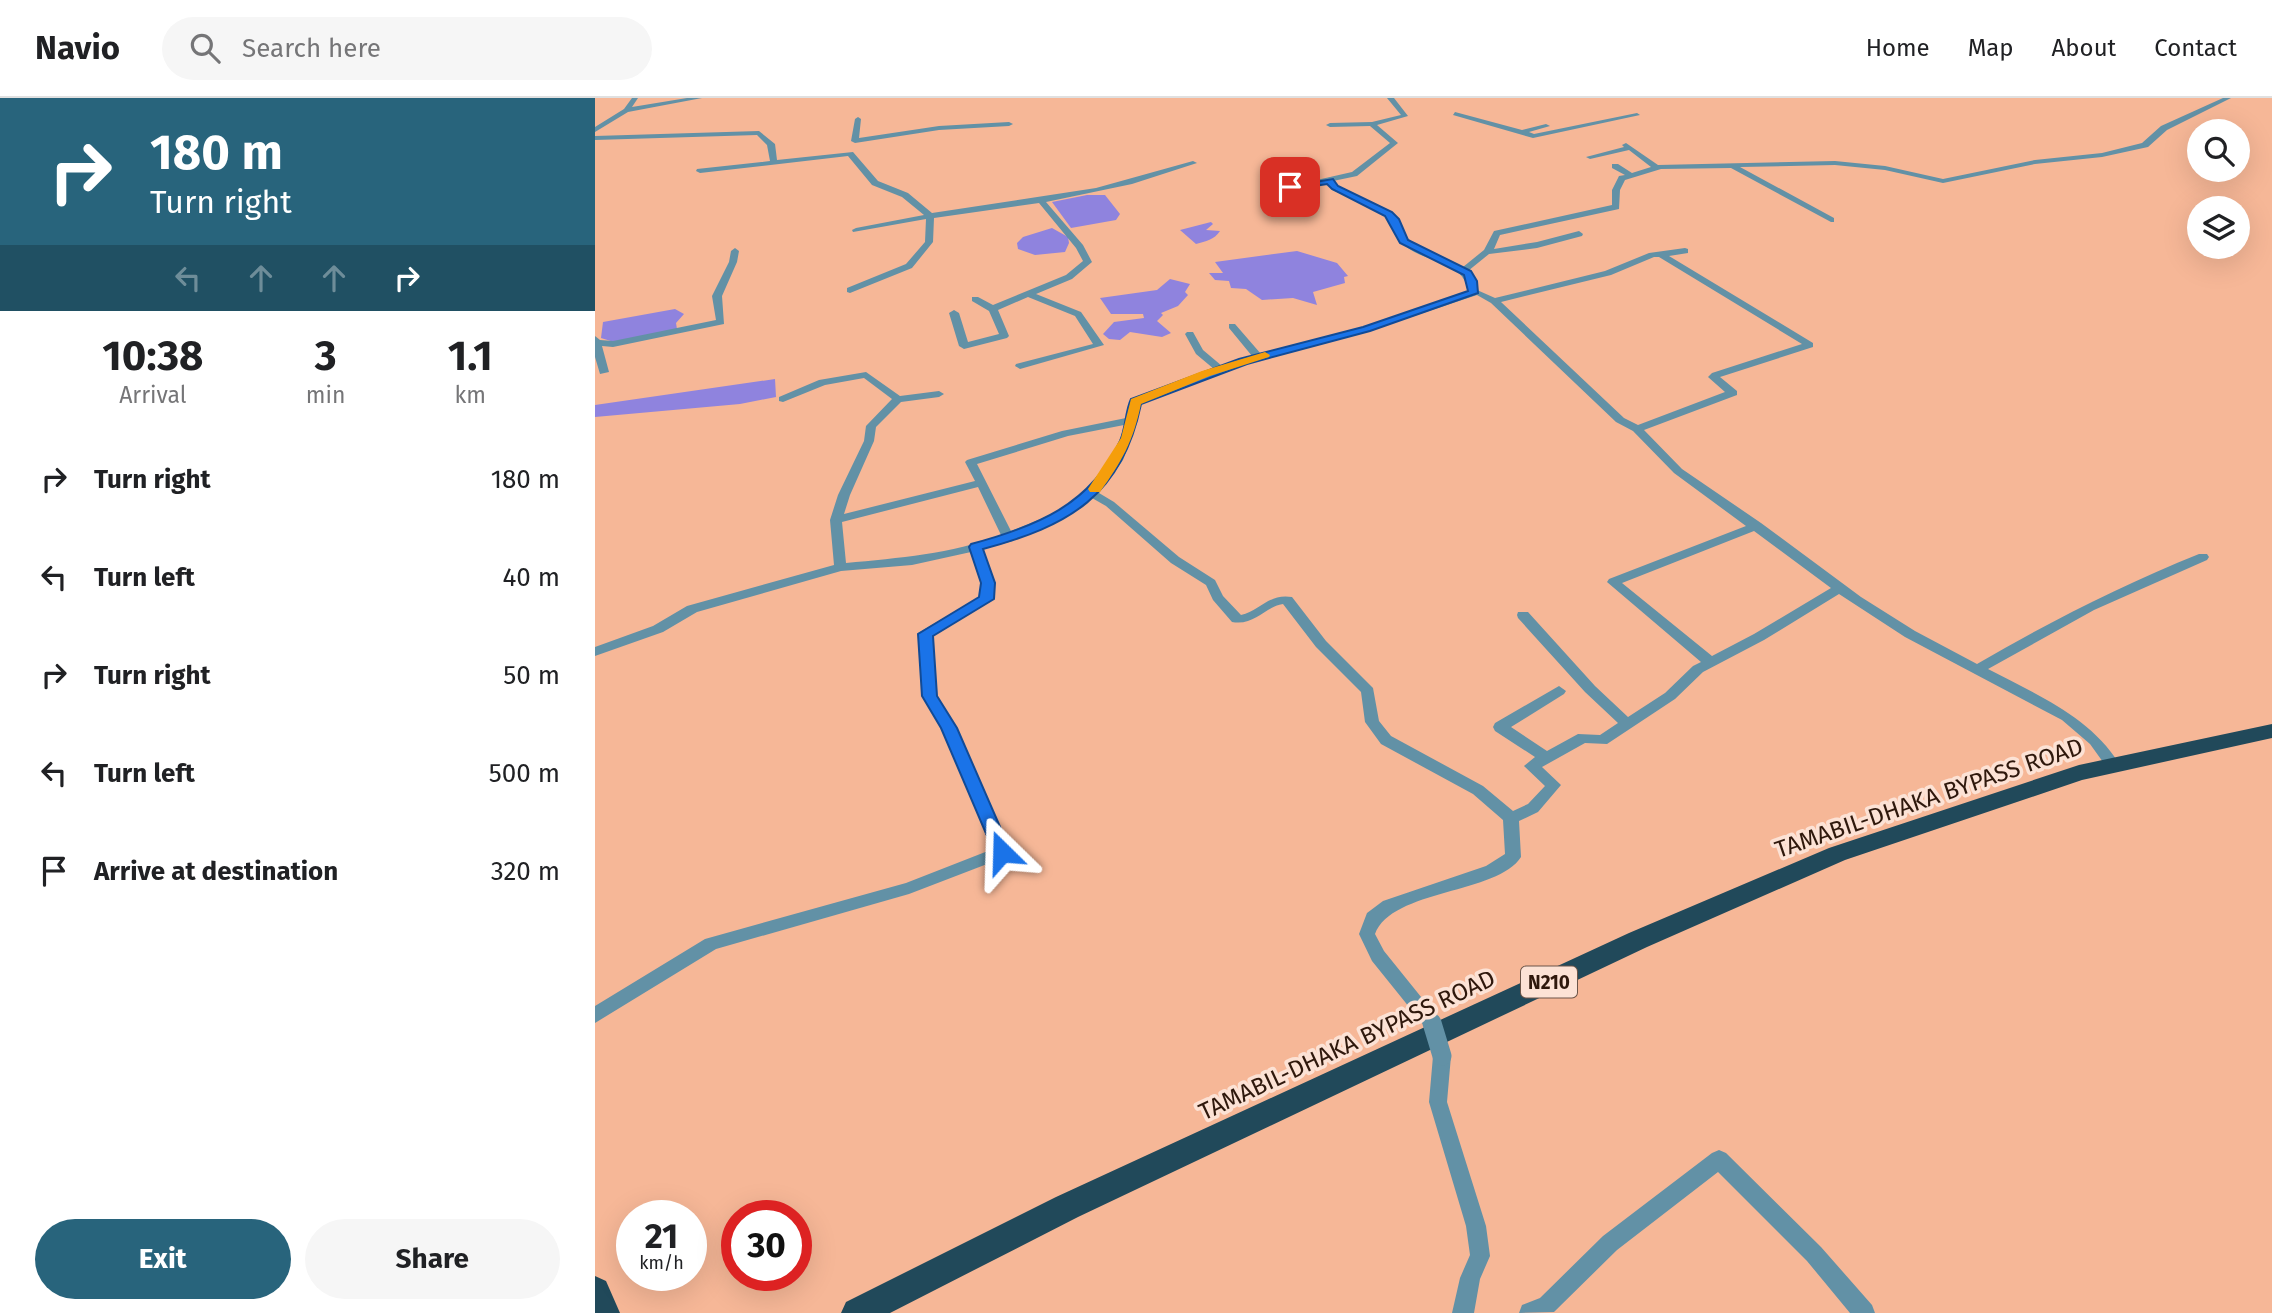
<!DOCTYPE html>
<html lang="en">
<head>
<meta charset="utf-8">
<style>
	body { margin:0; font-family:"Fira Sans",sans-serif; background:#f6f6f6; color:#202124; height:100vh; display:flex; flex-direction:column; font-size:26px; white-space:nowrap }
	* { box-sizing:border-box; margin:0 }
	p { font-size:23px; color:#757577 }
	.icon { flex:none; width:38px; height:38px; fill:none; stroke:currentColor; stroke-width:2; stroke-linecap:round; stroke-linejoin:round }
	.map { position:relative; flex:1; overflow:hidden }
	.drawer { display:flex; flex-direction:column; background:#fff; width:595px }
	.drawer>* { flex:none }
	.hud { background:#28647c; color:#fff; overflow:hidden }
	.fabs { position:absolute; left:1592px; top:21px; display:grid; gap:14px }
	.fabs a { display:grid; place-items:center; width:63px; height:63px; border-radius:50%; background:#fff; box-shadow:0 7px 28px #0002; font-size:35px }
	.speed { position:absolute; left:21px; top:1102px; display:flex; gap:14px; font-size:35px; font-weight:700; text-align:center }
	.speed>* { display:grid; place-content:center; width:91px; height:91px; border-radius:50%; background:#fff; box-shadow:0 7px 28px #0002; line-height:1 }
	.speed small { font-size:18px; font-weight:400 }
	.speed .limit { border:10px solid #d22; background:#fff; color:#111 }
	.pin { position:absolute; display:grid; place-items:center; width:60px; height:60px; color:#fff; margin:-30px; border-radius:14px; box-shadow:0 4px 10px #0006 }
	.me { position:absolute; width:77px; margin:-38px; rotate:338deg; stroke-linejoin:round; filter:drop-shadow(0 0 5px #0008) }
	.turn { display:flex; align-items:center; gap:24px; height:147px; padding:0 35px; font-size:32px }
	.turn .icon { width:91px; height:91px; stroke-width:2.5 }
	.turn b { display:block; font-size:49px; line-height:60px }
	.lanes { display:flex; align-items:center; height:66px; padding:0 35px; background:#0003; justify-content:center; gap:35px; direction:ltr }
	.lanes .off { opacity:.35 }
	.eta { display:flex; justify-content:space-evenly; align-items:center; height:119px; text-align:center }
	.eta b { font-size:42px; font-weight:700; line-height:49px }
	.action { display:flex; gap:14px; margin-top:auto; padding:14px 35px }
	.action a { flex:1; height:80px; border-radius:42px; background:#28647c; color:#fff; font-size:28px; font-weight:700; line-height:80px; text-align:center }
	.action a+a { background:#f6f6f6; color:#202124 }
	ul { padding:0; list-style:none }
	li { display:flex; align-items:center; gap:21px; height:98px; padding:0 35px }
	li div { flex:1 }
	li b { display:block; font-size:26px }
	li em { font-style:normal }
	header { display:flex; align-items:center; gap:42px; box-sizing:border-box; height:98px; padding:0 35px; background:#fff; border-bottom:2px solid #e0e0e0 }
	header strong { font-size:33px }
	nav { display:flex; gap:38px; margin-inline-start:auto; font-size:24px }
	.search { width:490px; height:63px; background:#f6f6f6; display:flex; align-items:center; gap:18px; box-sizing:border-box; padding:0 24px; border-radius:38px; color:#757577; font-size:26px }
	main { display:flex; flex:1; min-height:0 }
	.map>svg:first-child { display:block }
</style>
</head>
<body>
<header>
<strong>Navio</strong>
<div class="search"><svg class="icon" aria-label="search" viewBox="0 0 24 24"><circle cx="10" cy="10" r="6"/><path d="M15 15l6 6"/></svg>Search here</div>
<nav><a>Home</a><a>Map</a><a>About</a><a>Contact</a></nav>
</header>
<main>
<section class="drawer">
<div class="hud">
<div class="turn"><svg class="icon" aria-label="right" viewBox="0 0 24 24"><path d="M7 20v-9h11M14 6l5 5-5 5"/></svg><div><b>180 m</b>Turn right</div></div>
<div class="lanes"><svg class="icon off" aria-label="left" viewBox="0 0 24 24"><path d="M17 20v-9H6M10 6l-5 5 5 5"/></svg><svg class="icon off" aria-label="ahead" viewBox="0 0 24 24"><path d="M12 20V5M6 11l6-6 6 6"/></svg><svg class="icon off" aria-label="ahead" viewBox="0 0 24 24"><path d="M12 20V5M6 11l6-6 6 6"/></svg><svg class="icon" aria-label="right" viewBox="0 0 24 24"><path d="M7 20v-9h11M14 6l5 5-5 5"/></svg></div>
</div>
<div class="eta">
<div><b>10:38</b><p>Arrival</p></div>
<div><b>3</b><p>min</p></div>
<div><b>1.1</b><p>km</p></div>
</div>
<ul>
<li><svg class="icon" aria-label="right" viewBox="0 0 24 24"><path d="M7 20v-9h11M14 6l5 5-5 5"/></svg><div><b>Turn right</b></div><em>180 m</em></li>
<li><svg class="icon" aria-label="left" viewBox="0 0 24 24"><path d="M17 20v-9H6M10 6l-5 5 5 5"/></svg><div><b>Turn left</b></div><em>40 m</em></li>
<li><svg class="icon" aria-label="right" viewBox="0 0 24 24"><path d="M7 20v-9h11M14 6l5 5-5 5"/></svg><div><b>Turn right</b></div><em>50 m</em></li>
<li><svg class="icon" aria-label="left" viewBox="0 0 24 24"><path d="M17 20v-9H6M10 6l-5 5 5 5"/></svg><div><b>Turn left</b></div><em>500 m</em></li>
<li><svg class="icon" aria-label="arrive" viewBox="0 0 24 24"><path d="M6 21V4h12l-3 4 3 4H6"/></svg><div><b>Arrive at destination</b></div><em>320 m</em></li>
</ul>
<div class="action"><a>Exit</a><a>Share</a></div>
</section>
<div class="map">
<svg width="1677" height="1215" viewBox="0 0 1677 1215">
	<rect width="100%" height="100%" fill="#f6b797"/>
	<path fill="#8f83de" d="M492 97H510L525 116 521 122 476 130 457 104Z
		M616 124 618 126 611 132 625 133C619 142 611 143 601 146L585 132Z
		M457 130 473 139 474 145 470 154 440 157 423 151 422 145 428 139Z
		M702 153 742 165 753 178 749 179 750 185 718 194 722 207 698 200 667 202 651 191 636 190 634 183 620 182 614 175H628L620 164Z
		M575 181 595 186 590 194 593 197 583 208 566 215 568 217 562 223 576 235 567 239 535 234 525 242 514 241 508 236 519 224 549 220 548 216H516L505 200 562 192Z
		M80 211 89 216 81 225 82 231 19 244 6 240 8 224Z
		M180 281 181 299 145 306 0 319V307Z"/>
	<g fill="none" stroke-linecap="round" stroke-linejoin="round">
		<path fill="#6291a6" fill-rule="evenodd" d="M37 0H43L37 9 92 0H107L33 14 0 34V29L29 11Z
			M792 0H799L813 18 782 27 803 45 762 78 738 83 743 88 797 114 811 139 822 148 868 169 889 152 899 133 1017 107V92L1024 78 1030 77 1017 70V66H1023L1037 75 1056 69 1034 52 995 61 991 59 1029 49 1027 47 1031 45 1063 67 1240 63 1290 68 1348 81 1440 62 1507 55 1547 45 1566 28 1628 0H1636L1572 32 1553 49 1507 59 1440 66 1348 85 1290 72 1240 67 1145 69 1239 120V124H1236L1136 70 1066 71 1030 82 1025 92 1024 111 905 137 899 151 942 144 984 133 988 136 987 138 942 150 894 156 873 173 881 184 882 192 900 200 1010 173 1054 155 1090 150 1093 151V155L1074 158 1218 245V249L1125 279 1142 293V297L1049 332 1087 371 1166 425 1266 499 1320 533 1382 566C1454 524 1527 487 1604 456H1612L1614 459 1612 462 1499 512 1393 571C1442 597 1495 618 1525 667L1523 671H1513L1495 646 1467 622 1310 539 1244 496 1169 542 1108 574 1080 601 1012 646 990 645 947 669 966 687 943 714 924 723 926 759C903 796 797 791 780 836L789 853 843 920 846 925 843 930 837 933 831 930 777 863 764 836 772 815 788 803 891 768 910 756 908 722 878 696 786 646 770 624 766 594 721 549 688 506C669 509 660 528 637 524L618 502 611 487 576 465 511 408 497 400C475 421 447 429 420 440L418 443 388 451 399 485 397 501 337 537 342 598 361 630 415 754 413 758 314 796 121 851 0 925V908L110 841 311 785 398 751 347 630 328 598 323 535 385 499 387 485 376 454 317 467 246 473 102 514 68 534 0 558V549L58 528 92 508 239 467 235 422 243 397 269 343 271 328 297 301 269 280 230 287 188 304 184 303V299L224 282 271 274 305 298 344 293 349 296 344 299 306 304 281 329 279 343 255 397 249 416 380 383 370 364 372 362 467 333 531 320 536 302 619 271 601 256 590 236 592 234H598L608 252 627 268 657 258 634 230V226H640L666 256 768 229 873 194C870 165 837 165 816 152 799 142 802 126 791 118 778 107 753 99 737 92L731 84 695 91 691 89 757 74 795 45 775 28 735 29 731 27 735 25 777 24 806 17ZM1059 159H1064L1207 246 1117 275 1113 279 1130 294 1043 327 1029 320 906 204 1016 177ZM882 197 896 205 1021 324 1038 333 1079 375 1151 428 1014 481 1012 484 1106 564 1098 568 1070 595 1033 619 1000 588 933 514H923L922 517 923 520 990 594 1023 625 1005 637 983 636 952 653 916 629 969 596 971 593 964 588 900 625 898 629 900 633 940 659 929 668 950 688 933 706 918 713 888 688 796 638 784 623 778 590 731 543 697 499C674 495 665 513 646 517L628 498 620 482 584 459 519 404 504 395 528 362 543 322 542 320 545 306 651 266 774 233ZM529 327C514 392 473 411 416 433L382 366 473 338ZM383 389 406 437C356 456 304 460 251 465L247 424ZM1159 433 1236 490 1159 536 1117 558 1027 485Z
			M860 14 927 32 951 26 955 28 934 34 939 36 1042 15 1045 17 938 40 858 17Z
			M263 19 266 21 264 40 344 28 414 24 418 26 414 28 344 32 260 45 256 43 260 21Z
			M164 33 180 46 182 62 258 54 283 83 313 95 337 115 501 90 598 63 602 65 537 86 451 104 488 147 497 164 477 181 441 196 486 214 509 247 425 271 420 268 421 266 498 246 480 218 433 199 403 212 414 238 412 240 369 251 364 248 354 215 359 212 364 215 373 244 404 236 394 213 377 203V199H383L398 207 471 177 488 163 481 150 444 105 339 120 338 144 317 170 255 195 252 194V190L311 166 330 144 331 121 258 134 257 132 261 130 329 117 307 99 277 87 253 58 105 75 101 73 102 71 175 63 172 47 162 37 0 42V38Z
			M140 150 144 153 142 164 127 198 129 226 18 249 7 248 14 274 5 276 0 259V238L5 242 18 243 121 222 117 198 134 164 136 153Z
			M847 950 853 952 856 958 852 1004 891 1128 895 1158 885 1181 879 1215H857L865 1180 875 1157 871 1128 834 1004 838 958 841 952Z
			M1124 1052 1131 1055 1226 1149 1277 1207 1280 1215H1255L1212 1163 1123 1074 1022 1152 959 1214 924 1215 927 1207 945 1200 1008 1138 1117 1055Z"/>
		<path fill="#21495a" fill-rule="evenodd" d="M1677 626V640L1487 682 1250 762 1052 849 483 1119 295 1215H246L251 1204 461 1099 1034 835 1234 750 1484 667Z
			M0 1178 11 1183 25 1215H0Z"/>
		<path stroke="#6291a6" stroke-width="19" d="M837 925 847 958"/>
	</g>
	<path fill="#1a73e8" stroke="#114b97" stroke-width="2" d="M738 81 743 88 797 114 804 121 813 142 876 173 882 183 883 195 775 233 652 266 546 306C527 398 474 428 388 451L400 485 399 501 338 538 342 598 362 630 416 754 407 761 401 759 346 630 327 598 323 536 384 499 386 485 374 449 376 446C440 429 496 407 525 343 531 330 530 314 536 301L644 261 768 229 873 193 869 177 805 145 790 118 737 91 732 86 695 92 690 89Z"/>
	<path fill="#f59e0b" d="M670 254 675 257 674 259 615 278 546 306C538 344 527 363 505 394H495L493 391 526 340 536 301 607 273Z"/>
	<g text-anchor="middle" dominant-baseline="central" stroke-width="7" stroke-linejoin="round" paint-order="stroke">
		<rect fill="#fce2d5" stroke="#6c5548" stroke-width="2" x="926" y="868.5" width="56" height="31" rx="5"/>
		<g font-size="19" font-weight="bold" fill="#2f180c">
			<text x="954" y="884">N210</text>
		</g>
		<g font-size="24" fill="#2f180c" stroke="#fce2d5">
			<text transform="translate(1334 700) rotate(-19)">TAMABIL-DHAKA BYPASS ROAD</text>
			<text transform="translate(752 947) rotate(-25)">TAMABIL-DHAKA BYPASS ROAD</text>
		</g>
	</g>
</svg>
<div class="fabs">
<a><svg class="icon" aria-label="search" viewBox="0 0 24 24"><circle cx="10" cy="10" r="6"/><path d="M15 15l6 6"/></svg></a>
<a><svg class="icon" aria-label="layers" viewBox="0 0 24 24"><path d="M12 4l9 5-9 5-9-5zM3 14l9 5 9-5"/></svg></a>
</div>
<div class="speed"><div>21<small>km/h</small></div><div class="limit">30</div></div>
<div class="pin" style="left:695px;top:89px;background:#d93025"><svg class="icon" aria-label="arrive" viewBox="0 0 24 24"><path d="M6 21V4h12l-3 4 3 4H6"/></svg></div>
<svg class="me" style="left:407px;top:754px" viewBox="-20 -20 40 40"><path d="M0-17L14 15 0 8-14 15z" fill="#1a73e8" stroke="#fff" stroke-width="4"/></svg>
</div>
</main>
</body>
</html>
